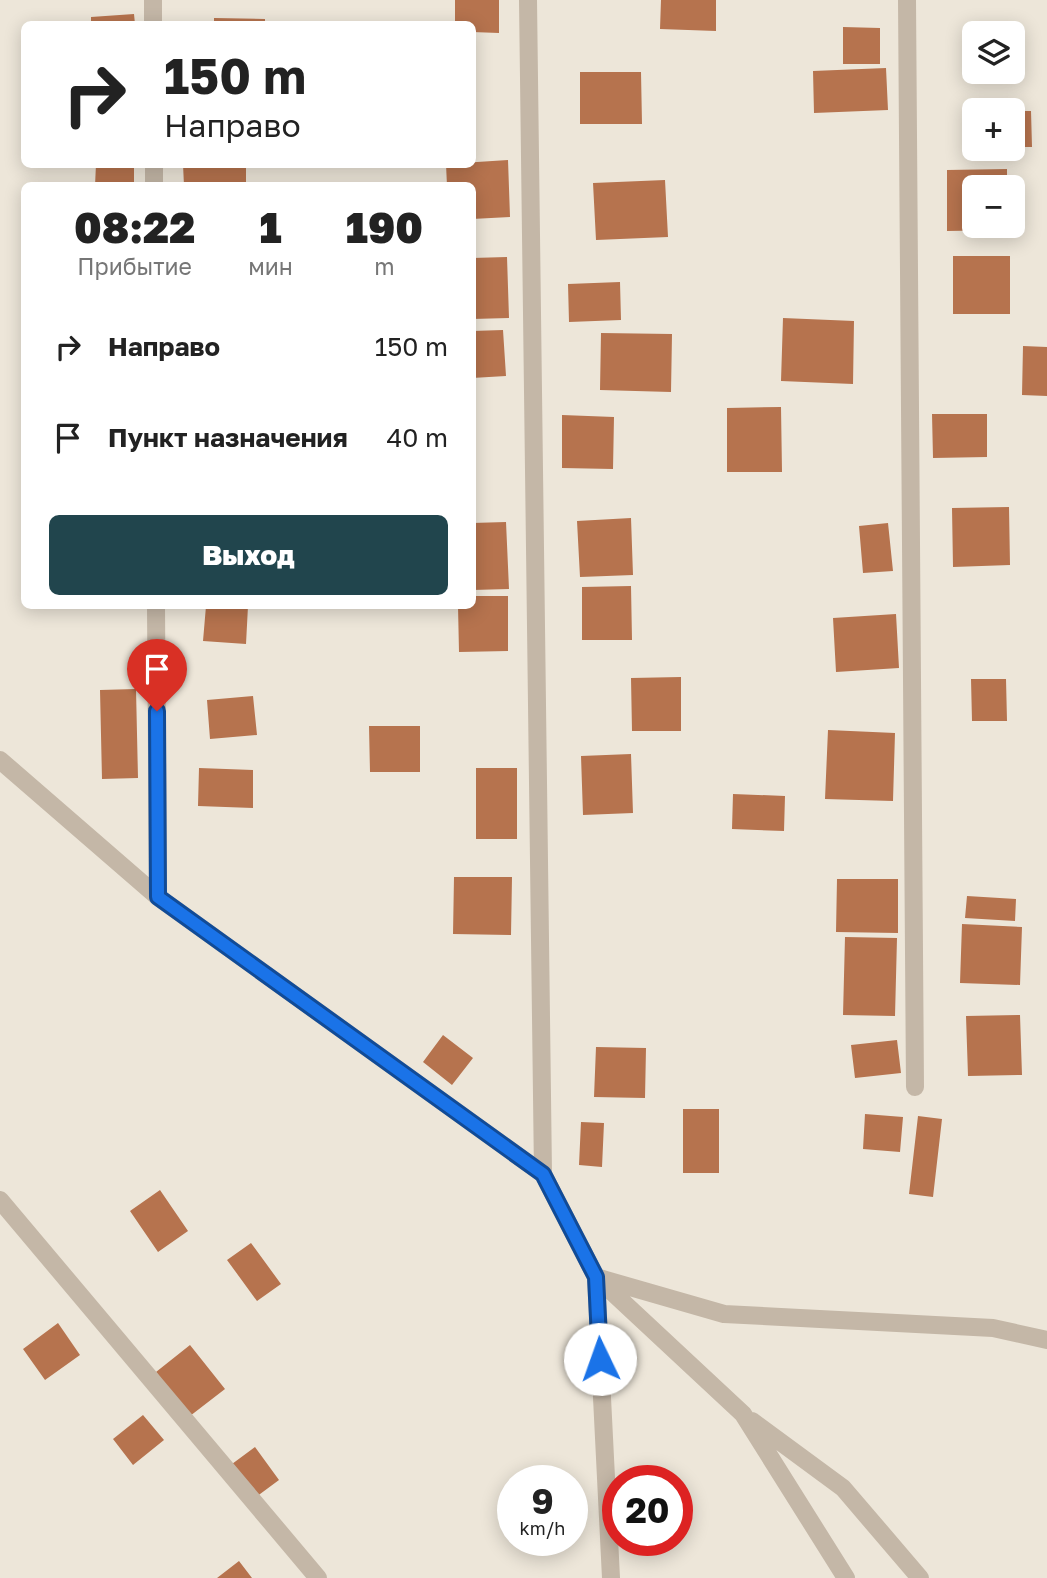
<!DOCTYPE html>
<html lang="ru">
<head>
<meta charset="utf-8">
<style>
	body { margin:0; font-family:"Golos Text",sans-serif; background:#f6f6f6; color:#222; height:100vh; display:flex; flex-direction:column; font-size:26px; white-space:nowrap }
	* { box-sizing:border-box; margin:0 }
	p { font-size:23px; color:#767676 }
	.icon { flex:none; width:38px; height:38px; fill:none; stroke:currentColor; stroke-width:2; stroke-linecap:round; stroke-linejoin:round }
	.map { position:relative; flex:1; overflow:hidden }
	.drawer { position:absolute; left:21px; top:182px; width:455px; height:427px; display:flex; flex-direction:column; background:#fff; border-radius:10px; box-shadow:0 4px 18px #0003 }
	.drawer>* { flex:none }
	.guide { position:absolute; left:21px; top:21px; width:455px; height:147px; border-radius:10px; box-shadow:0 4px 18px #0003; background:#fff; color:#222; overflow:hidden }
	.buttons { position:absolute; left:962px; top:21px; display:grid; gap:14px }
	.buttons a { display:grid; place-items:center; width:63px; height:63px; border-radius:10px; background:#fff; box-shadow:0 4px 18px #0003; font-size:35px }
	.speed { position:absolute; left:497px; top:1465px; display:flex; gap:14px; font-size:35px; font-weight:700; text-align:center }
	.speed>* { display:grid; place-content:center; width:91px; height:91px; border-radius:50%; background:#fff; box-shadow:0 4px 18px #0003; line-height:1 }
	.speed small { font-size:18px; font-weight:400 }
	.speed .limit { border:10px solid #d22; background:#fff; color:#111 }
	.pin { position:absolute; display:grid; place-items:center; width:60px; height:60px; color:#fff; margin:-72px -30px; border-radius:50% 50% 50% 0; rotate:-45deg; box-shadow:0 0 7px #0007 }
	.pin .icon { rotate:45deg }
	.me { position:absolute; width:77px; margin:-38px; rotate:357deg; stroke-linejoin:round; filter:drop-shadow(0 0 5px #0008) }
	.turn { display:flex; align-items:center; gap:24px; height:147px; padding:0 28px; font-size:32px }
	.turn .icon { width:91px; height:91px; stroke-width:2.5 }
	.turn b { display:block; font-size:49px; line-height:60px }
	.eta { display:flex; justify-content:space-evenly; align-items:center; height:119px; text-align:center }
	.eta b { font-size:42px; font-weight:800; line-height:49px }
	.cta { display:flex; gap:14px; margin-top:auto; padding:14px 28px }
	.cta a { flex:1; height:80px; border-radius:10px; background:#21454d; color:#fff; font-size:28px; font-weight:800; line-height:80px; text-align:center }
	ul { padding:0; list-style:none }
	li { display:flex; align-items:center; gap:21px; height:91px; padding:0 28px }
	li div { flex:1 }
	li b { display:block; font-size:26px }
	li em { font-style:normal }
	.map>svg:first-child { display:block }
</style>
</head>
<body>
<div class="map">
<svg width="1047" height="1578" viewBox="0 0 1047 1578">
	<rect width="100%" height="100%" fill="#ede6d9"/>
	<path fill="#b6734e" d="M455 0H499V33L472 32V24H455Z
		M661 0H716V31L660 29Z
		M134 14 135 24H91V17Z
		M214 18 265 19V24H214Z
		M843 27 880 28V64H843Z
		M886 68 888 110 814 113 813 71Z
		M580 72H641L642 124H580Z
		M1013 111H1031L1032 147H1013Z
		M508 160 510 217 472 219V186H447L446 164Z
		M96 164H134V186H95Z
		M183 164H246V186H184Z
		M1007 169V187H975V226H1008V230L947 231V170Z
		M665 180 668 237 596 240 593 183Z
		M953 256H1010V314H953Z
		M507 257 509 318 472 319V258Z
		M620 282 621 320 569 322 568 284Z
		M783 318 854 321 853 384 781 381Z
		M503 330 506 376 472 378V331Z
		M601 333 672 334 671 392 600 390Z
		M1023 346 1047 347V396L1022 395Z
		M781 407 782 472H727V408Z
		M932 414H987V457L933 458Z
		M562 415 614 417 613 469 562 468Z
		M1009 507 1010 565 953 567 952 508Z
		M631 518 633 575 580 577 577 521Z
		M506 522 509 589 472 590V523Z
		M888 523 893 571 863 573 859 526Z
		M631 586 632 640H582V587Z
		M472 596H508V651L459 652 458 606H472Z
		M206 606H248L246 644 203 641Z
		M896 614 899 668 836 672 833 618Z
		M681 677V731H632L631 678Z
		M971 679H1006L1007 721H972Z
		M136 689 138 778 102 779 100 690Z
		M253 696 257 735 210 739 207 700Z
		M369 726H420V772H370Z
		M828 730 895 733 893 801 825 799Z
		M631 754 633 813 583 815 581 756Z
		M199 768 253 770V808L198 806Z
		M476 768H517V839H476Z
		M733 794 785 796 784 831 732 829Z
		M454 877H512L511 935 453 934Z
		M837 879H898V933L836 932Z
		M967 896 1016 899 1015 921 965 918Z
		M962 924 1022 927 1020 985 960 983Z
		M845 937 897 938 895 1016 843 1015Z
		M1020 1015 1022 1075 968 1076 966 1016Z
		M443 1035 473 1058 452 1085 423 1062Z
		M897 1040 901 1073 855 1078 851 1045Z
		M596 1047 646 1048 645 1098 594 1097Z
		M683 1109H719V1173H683Z
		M865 1114 903 1117 900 1152 863 1149Z
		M918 1116 942 1119 933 1197 909 1194Z
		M581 1122 604 1123 602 1167 579 1165Z
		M160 1190 188 1231 158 1252 130 1211Z
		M251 1243 281 1284 257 1301 227 1260Z
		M58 1323 80 1355 45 1380 23 1349Z
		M190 1345 225 1389 190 1416 156 1372Z
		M143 1415 164 1440 133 1465 113 1439Z
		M255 1447 279 1480 256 1497 232 1464Z
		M239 1561 252 1578H217Z"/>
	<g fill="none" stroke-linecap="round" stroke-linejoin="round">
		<path stroke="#c4b7a7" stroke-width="18" d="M153 0V24
			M528 0 543 1174
			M907 0 915 1087
			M154 164V186
			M156 606 158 897
			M0 760 158 897 543 1174 596 1277 743 1414 846 1578
			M0 1200 318 1578
			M596 1277 611 1578
			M599 1278 724 1314 993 1328 1047 1340
			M752 1421 843 1488 920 1578"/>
	</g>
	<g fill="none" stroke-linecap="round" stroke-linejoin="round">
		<g stroke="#114b97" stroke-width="18">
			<path id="route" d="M157 711 158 897 543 1174 596 1277 600 1359"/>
		</g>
		<use href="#route" stroke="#1a73e8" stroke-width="12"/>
	</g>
</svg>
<div class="buttons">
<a><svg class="icon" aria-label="layers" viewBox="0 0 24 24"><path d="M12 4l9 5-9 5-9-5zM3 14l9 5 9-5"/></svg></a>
<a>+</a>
<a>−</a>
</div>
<div class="speed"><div>9<small>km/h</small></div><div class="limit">20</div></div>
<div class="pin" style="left:157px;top:711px;background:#d93025"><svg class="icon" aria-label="arrive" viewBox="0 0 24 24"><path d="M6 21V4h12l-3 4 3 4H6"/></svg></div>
<svg class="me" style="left:600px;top:1359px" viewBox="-20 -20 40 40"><circle r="19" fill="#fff"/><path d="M0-13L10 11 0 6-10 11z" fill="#1a73e8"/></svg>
<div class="guide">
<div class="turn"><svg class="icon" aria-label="right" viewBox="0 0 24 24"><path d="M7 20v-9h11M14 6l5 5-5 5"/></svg><div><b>150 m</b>Направо</div></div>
</div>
<section class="drawer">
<div class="eta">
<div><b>08:22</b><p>Прибытие</p></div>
<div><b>1</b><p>мин</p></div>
<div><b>190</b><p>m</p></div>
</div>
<ul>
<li><svg class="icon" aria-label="right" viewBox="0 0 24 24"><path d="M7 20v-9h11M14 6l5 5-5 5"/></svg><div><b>Направо</b></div><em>150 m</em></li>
<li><svg class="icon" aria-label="arrive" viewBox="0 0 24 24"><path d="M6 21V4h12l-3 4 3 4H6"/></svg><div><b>Пункт назначения</b></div><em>40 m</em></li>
</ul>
<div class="cta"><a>Выход</a></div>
</section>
</div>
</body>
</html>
